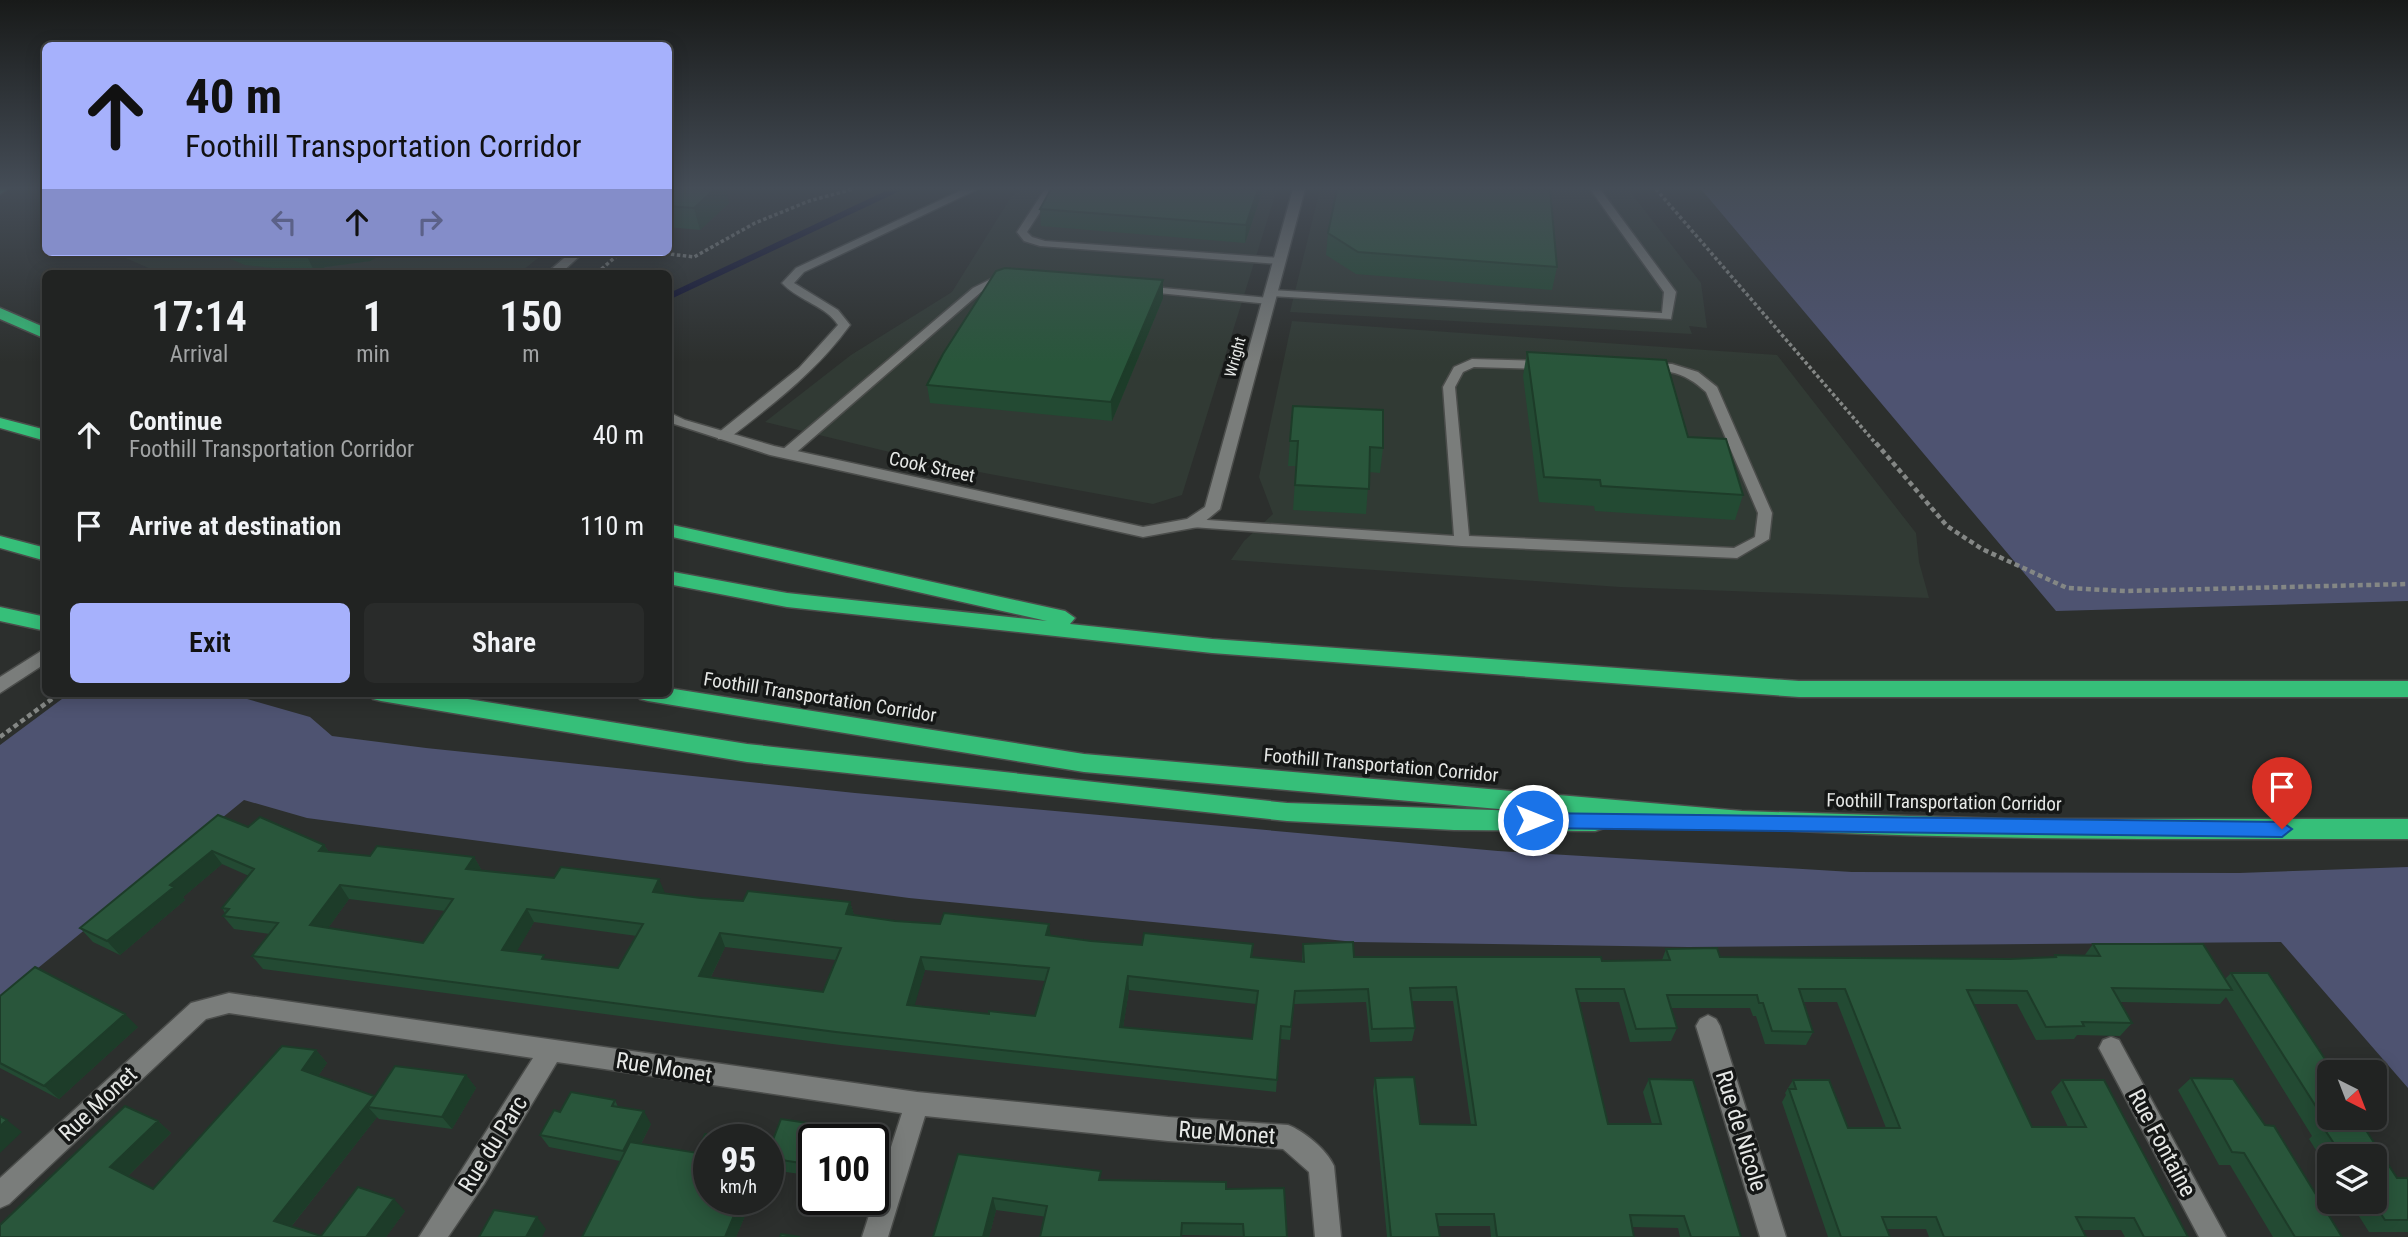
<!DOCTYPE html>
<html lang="en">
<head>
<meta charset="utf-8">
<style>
	body { margin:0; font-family:"Roboto Condensed",sans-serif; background:#292b2a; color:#f1f3f6; height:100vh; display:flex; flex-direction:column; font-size:26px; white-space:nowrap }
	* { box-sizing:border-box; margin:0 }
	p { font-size:23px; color:#a2a4a5 }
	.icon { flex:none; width:38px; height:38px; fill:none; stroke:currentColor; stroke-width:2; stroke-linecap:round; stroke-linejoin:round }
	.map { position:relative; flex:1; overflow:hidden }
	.side { position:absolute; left:42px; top:270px; width:630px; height:427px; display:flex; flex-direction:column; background:#212322; border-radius:10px; box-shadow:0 4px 18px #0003,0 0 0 2px #3e4040 }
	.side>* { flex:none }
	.guide { position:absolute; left:42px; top:42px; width:630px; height:214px; border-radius:10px; box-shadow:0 4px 18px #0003,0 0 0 2px #3e4040; background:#a6b1fc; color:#111; overflow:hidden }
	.needle { width:46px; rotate:138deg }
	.tools { position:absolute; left:2317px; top:1060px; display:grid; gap:14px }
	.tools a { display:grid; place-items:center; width:70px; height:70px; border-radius:10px; background:#212322; box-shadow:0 4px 18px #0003,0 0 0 2px #3e4040; font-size:35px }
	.speed { position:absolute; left:693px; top:1124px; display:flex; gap:14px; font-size:35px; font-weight:700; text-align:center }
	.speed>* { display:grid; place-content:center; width:91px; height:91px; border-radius:50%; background:#212322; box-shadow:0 4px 18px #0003,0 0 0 2px #3e4040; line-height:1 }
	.speed small { font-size:18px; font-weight:400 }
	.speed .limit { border:4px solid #111; border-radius:10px; background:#fff; color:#111 }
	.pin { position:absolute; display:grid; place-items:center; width:60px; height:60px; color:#fff; margin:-72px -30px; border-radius:50% 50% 50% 0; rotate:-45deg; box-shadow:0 0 7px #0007 }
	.pin .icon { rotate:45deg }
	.me { position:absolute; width:77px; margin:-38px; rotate:90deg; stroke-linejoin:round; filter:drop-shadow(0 0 5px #0008) }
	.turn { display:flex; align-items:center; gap:24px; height:147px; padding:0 28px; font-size:32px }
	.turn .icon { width:91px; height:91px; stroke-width:2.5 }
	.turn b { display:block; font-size:49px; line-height:60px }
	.lanes { display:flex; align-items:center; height:66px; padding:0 28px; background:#0003; justify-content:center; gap:35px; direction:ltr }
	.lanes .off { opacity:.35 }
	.eta { display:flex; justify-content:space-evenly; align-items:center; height:119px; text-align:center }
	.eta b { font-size:42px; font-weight:600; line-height:49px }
	.cta { display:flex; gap:14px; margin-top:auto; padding:14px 28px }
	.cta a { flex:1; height:80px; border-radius:10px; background:#a6b1fc; color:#111; font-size:28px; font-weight:600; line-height:80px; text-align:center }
	.cta a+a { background:#292b2a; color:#f1f3f6 }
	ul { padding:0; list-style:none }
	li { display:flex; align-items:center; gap:21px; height:91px; padding:0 28px }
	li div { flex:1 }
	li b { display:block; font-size:26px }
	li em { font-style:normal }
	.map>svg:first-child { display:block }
</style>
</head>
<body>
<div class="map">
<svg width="2408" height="1237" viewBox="0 0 2408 1237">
	<rect width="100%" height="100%" fill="#2c2f2d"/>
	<path fill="#313a34" d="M1021 189H1277L1182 495 1153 504 952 467 765 422 851 355 952 292 1011 197Z
		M1320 189H1628L1701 283 1707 328 1689 326 1692 334 1290 312Z
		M112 252H546L519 273H160Z
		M1292 321 1777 355 1916 533 1919 562 1929 598 1620 587 1231 560 1244 541 1273 514 1259 477Z"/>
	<path fill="#4e5371" d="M1701 189H2408V601L2056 611Z
		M70 693H226L310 717 332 736 426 748 855 793 1498 851 1852 872 2239 873 2408 867V1088L2281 942 1688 947 1355 942 909 898 307 818 244 800 0 999V745Z"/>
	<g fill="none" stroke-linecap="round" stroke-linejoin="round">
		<path stroke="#0f1033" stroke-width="6" d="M668 297 897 189"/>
		<g stroke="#4b4d4b" stroke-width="3">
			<path id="lane" d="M964 189H978L804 272 794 283 838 310 850 325C817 371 772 405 728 439H718V433L799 368 838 325C826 306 800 301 784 285L782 283 796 268Z
				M1045 189H1055L1027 232 1032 237 1045 241 1279 258 1285 261 1279 264 1040 246 1024 241 1017 232Z
				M1590 189H1600L1676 292 1671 319 1271 296 1265 293 1271 290 1662 313 1664 292Z
				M999 275 1014 279 1008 282H1001L981 292 791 457H781L779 454 781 451 973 288Z
				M1142 286 1269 298 1275 301 1269 304 1138 291 1136 289Z
				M1472 359 1545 361 1551 365 1545 369 1474 367 1463 372 1455 387 1469 536 1734 548 1755 537 1758 513 1706 392C1695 382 1685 375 1670 372 1659 369 1649 373 1641 367L1647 363 1672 364 1698 372 1717 387 1772 513 1769 539 1737 558 1462 546 1192 527 1185 523 1192 519 1454 536 1443 387 1454 367Z"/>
		</g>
		<g stroke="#4b4d4b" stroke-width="3">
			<path id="street" d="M1293 189H1305L1220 509 1198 527 1143 537 770 455 668 422V412L685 420 774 446 1143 527 1187 519 1205 507Z
				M229 993 917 1092 1168 1117 1288 1125C1304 1131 1327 1150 1334 1166L1341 1237H1315L1309 1172 1283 1149 1168 1141 925 1116 888 1237H862L902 1113 557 1062 484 1184 448 1237H419L533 1058 229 1013 206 1019 9 1204 0 1208V1178L191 1003Z
				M1708 1015 1716 1019 1720 1026 1786 1237H1760L1696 1026 1700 1019Z
				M2111 1037 2119 1040 2226 1237H2199L2099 1048 2103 1040Z"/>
		</g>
		<g stroke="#4b4d4b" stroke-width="3">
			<path id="secondary" d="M571 252H584L561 273H547Z
				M46 648V663L0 693V677Z"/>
		</g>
		<g stroke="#4b4d4b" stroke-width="3">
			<path id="highway" d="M0 189H8L0 194Z
				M0 308 46 328V339L0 319Z
				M0 418 46 430V441L0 428Z
				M668 524 1065 611 1075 618 1070 624 1212 639 1799 681H2408V697H1799L1212 653 787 607 668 584V571L787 593 1047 621 668 536Z
				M0 536 46 548V561L0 548Z
				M0 607 46 617V631L0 621Z
				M668 688 1084 754 1742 811 2007 819H2408V839C2140 839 1873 842 1606 818L1604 828 1595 831 1454 830 1287 821 747 762 381 701 373 699 370 693H430L747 744 1287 803 1521 811 1084 772 648 701 640 699 637 693H668Z"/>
		</g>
		<path stroke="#848785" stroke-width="3.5" stroke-dasharray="3.5 2.5" stroke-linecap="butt" d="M1656 189 1877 445
			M653 252 694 257 755 223 809 201 853 189
			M597 273 621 252"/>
		<path stroke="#848785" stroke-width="4.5" stroke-dasharray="5 3.5" stroke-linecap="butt" d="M1876 443 1947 526 1982 549 2067 588 2126 591 2408 584
			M0 737 60 693"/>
		<use href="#lane" fill="#7a7d7b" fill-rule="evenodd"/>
		<use href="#street" fill="#7a7d7b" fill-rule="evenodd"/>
		<use href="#secondary" fill="#7a7d7b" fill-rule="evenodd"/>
		<use href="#highway" fill="#36bf79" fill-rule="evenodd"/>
	</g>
	<path fill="#234a33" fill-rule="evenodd" d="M1051 189H1263L1245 243 1041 226 1040 209Z
		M668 196 729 203 700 230 668 227Z
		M1328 233 1557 267 1552 290 1356 274 1326 255Z
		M214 252H402L400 254 387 252 370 261 325 267 315 273 245 265Z
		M1163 298 1112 421 930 403 927 385Z
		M1527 352 1688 437 1743 495 1735 520 1595 511 1594 506 1539 502 1523 376Z
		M1290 441 1383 448 1380 473 1369 472 1366 514 1293 510 1296 466H1288Z
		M248 827 324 845 329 852 370 856 474 857 482 871 701 898 743 901 850 902 854 915 895 921 1051 935 1091 941 1142 945 1253 944 1252 957 1302 962 1303 944 1354 957 1602 961 1662 960 1666 949 1720 957 2010 959 2053 958 2055 955 2084 956 2093 944 2225 979 2231 973 2329 1073 2397 1178H2408V1232H2369L2350 1202H2375V1157H2329V1171L2309 1139 2312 1136 2226 997 2220 1004 2120 1002 2132 1023 2120 1036 2077 1035 2074 1039 2036 1040 2017 1004H1974L2032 1127H2068L2051 1092 2062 1080 2188 1237H2125L2121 1230H2082L2086 1237H1929L1926 1229H1887L1890 1237H1828L1782 1102 1786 1095 1785 1093 1793 1080 1848 1128H1886L1837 1002H1804L1813 1032 1806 1045 1765 1044 1756 1016H1753L1750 1008H1671L1677 1028 1671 1041 1630 1042 1619 1002H1579L1608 1124H1652L1643 1092 1649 1079 1741 1237H1680L1678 1228 1632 1227 1634 1237H1491L1490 1226H1438L1440 1237H1387L1373 1091 1375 1078 1420 1124 1471 1125 1453 1001H1411L1415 1028 1412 1041 1370 1042 1366 1002 1294 1004 1290 1040 1280 1039 1276 1092 840 1045 263 969 252 956 270 934 234 929 223 916 225 913 222 908 249 876 222 864 183 897 185 900 120 955 93 942 80 928ZM349 899 445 911 423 943 328 928ZM534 922 637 936 618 968 546 960 516 952ZM725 947 836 960 823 992 711 977ZM925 970 1045 981 1035 1016 989 1014 914 1005ZM1129 990 1256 1004 1252 1039 1123 1027Z
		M0 996 138 1027 59 1099 0 1068Z
		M316 1050 327 1063 318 1076 375 1097 466 1075 476 1088 452 1129 379 1119 377 1117 291 1227 321 1236 405 1211 386 1237H0L158 1121 171 1133 128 1176 153 1189Z
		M2191 1078 2342 1237H2273L2230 1165H2219L2178 1090Z
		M615 1100 618 1107 651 1124 641 1144 709 1199H752L736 1237H582L620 1161 549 1147 540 1135 560 1112Z
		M781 1119 861 1131 865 1139H814V1176L772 1170 768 1163V1153Z
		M958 1154 1102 1180 1226 1189 1287 1237 1182 1235 996 1210 989 1237H933Z"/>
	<path fill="#1d3c29" d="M715 189H726L729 203 700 230 694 208Z
		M1258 189H1263L1245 243 1246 225Z
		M305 252H387L370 261 325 267 315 273Z
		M1163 280V298L1112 421 1111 402Z
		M324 845 333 858 319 851Z
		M212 851 222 864 183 897 185 900 120 955 107 941 170 885Z
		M474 857 482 871 466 869Z
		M659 879 665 893 653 892Z
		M340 885 349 899 320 939 310 925Z
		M850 902 854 915 846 914Z
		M527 909 534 922 510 963 502 950Z
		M1049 924 1051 937 1046 935Z
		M720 933 725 947 705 989 699 976Z
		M921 957 925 970 911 1018 907 1005Z
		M1128 976 1129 990 1121 1040 1120 1027Z
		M125 1014 138 1027 59 1099 44 1086Z
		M316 1050 327 1063 313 1083 302 1070Z
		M466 1075 476 1088 452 1129 442 1117Z
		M374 1096 384 1108 368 1107 377 1117 286 1233 274 1221Z
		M644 1111 651 1124 631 1163 623 1151Z
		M7 1120 22 1132 0 1153V1126Z
		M158 1121 171 1133 125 1179 110 1167Z
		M861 1131 865 1139H859Z
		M993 1198 996 1210 989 1237H983Z
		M394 1199 405 1211 386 1237H366Z
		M741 1199H752L736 1237H725Z
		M537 1217 546 1229 542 1237H526Z"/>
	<path fill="#29563b" stroke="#1d3c29" stroke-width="2" fill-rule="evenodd" d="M677 189H715L694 208 668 206V196Z
		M1051 189H1258L1246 225 1040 209Z
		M1337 189H1550L1557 267 1358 252 1328 233Z
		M1005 268 1163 280 1111 402 927 385 943 354 996 271Z
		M1527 352 1666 360 1688 437 1726 439 1743 495 1601 486 1600 480 1544 477Z
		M1293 406 1383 410V448L1370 447 1369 489 1295 485 1298 441H1290Z
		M218 815 248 827 260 817 324 845 319 851 370 856 377 846 422 851 474 857 466 869 554 878 561 867 659 879 653 892 701 898 743 901 748 891 850 902 846 914 895 921 940 924 944 913 1049 924 1046 935 1091 941 1142 945 1144 933 1253 944 1251 957 1304 962 1303 944 1353 942 1354 957H1601L1602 961 1670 960 1666 949 1717 948 1720 957 2010 959 2056 957 2055 955 2100 956 2093 944H2203L2232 990 2112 988 2132 1023 2082 1022 2084 1026 2046 1027 2027 991 1967 990 2032 1127H2086L2062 1080H2104L2188 1237H2144L2134 1218 2076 1217 2086 1237H1944L1936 1217H1882L1890 1237H1841L1789 1089H1796L1793 1080H1829L1848 1128H1900L1845 989H1799L1813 1032 1772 1031 1763 1003H1759L1757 995H1667L1677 1028 1636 1029 1624 989H1576L1608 1124H1661L1649 1079 1693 1080 1741 1237H1691L1684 1216 1630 1215 1634 1237H1497L1494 1214H1436L1440 1237H1391L1375 1078 1414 1077 1420 1124 1476 1125 1456 987 1410 988 1415 1028 1372 1029 1368 989 1295 991 1291 1027 1281 1026 1277 1080 836 1032 252 956 278 923 223 916 229 909 222 908 254 869 212 851 170 885 174 887 107 941 80 928ZM340 885 453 899 423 943 310 925ZM527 909 643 924 618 968 542 959 544 955 502 950ZM720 933 841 948 823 992 699 976ZM921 957 1049 968 1035 1016 989 1011V1014L907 1005ZM1128 976 1258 991 1252 1039 1120 1027Z
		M35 967 125 1014 44 1086 0 1063V996Z
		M2231 973H2268L2325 1059H2338L2346 1073H2329V1118H2358L2397 1178H2408V1220H2385L2373 1202H2375V1157H2343L2323 1127H2329Z
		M282 1046 316 1050 302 1070 374 1096 274 1221 321 1236 358 1187 394 1199 366 1237H0V1225L125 1106 158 1121 110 1167 153 1189Z
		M395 1066 466 1075 442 1117 368 1107Z
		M2191 1078 2233 1079 2265 1125 2274 1126 2342 1237H2295L2244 1153 2232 1152Z
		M571 1092 615 1100 612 1106 644 1111 623 1151 540 1135 554 1110 560 1112Z
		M0 1116 7 1120 0 1126Z
		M781 1119 861 1131 859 1139H814V1165L768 1158V1153Z
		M705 1134 739 1139H709V1199H741L725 1237H582L630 1142 697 1153Z
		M958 1154 1101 1171 1099 1180 1226 1182V1189L1284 1188 1287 1237H1244L1243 1224 1182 1223 1181 1237H1040L1047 1206 993 1198 983 1237H933Z
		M494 1210 537 1217 526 1237H479Z
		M781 1234 800 1237H780Z"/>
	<linearGradient id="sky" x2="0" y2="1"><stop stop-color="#181a19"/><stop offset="0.52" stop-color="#454d57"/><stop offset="1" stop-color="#454d57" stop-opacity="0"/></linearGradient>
	<rect width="2408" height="362" fill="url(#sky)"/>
	<path fill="#1a73e8" stroke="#114b97" stroke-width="2" d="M1533 813C1783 814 2032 821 2282 822L2292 829 2282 837C2032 836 1783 829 1533 828L1524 820Z"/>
	<g text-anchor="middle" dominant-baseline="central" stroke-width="7" stroke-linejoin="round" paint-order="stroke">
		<g font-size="16" fill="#e6e8e6" stroke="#151716">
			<text transform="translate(1235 357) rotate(-75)">Wright</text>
		</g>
		<g font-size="19" fill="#e6e8e6" stroke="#151716">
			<text transform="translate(932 467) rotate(12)">Cook Street</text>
			<text transform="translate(820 697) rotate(9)">Foothill Transportation Corridor</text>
			<text transform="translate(1381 765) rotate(5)">Foothill Transportation Corridor</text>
			<text transform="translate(1944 802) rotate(1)">Foothill Transportation Corridor</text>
		</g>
		<g font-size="23" fill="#e6e8e6" stroke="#151716">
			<text transform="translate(664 1068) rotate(9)">Rue Monet</text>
			<text transform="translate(98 1104) rotate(-43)">Rue Monet</text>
			<text transform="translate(1741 1131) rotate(73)">Rue de Nicole</text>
			<text transform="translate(1227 1133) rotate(4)">Rue Monet</text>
			<text transform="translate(2162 1143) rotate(62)">Rue Fontaine</text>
			<text transform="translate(493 1144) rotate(-58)">Rue du Parc</text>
		</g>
	</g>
</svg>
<div class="tools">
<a><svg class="needle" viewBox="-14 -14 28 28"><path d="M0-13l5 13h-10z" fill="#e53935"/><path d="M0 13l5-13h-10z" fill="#a2a4a5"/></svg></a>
<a><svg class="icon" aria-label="layers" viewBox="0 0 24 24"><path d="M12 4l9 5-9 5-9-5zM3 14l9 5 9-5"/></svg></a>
</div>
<div class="speed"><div>95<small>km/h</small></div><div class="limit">100</div></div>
<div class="pin" style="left:2282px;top:829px;background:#d93025"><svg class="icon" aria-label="arrive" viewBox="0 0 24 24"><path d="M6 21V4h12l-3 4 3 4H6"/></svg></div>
<svg class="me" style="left:1533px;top:820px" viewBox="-20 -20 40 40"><circle r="17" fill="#1a73e8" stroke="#fff" stroke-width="3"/><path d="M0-11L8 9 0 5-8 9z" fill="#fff"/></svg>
<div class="guide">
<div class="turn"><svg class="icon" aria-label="ahead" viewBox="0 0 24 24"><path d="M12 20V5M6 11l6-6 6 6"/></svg><div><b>40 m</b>Foothill Transportation Corridor</div></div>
<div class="lanes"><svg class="icon off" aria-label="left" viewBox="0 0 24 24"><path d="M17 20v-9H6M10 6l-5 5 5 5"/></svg><svg class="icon" aria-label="ahead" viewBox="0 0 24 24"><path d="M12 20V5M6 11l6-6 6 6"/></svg><svg class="icon off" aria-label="right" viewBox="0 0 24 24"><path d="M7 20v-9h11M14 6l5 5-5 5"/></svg></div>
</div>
<section class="side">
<div class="eta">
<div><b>17:14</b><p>Arrival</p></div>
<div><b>1</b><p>min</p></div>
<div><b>150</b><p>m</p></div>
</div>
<ul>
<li><svg class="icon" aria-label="ahead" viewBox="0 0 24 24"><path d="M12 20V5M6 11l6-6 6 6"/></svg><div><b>Continue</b><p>Foothill Transportation Corridor</p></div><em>40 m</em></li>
<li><svg class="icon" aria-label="arrive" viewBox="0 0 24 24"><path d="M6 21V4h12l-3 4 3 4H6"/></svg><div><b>Arrive at destination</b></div><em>110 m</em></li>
</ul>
<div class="cta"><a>Exit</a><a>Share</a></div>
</section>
</div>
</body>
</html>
